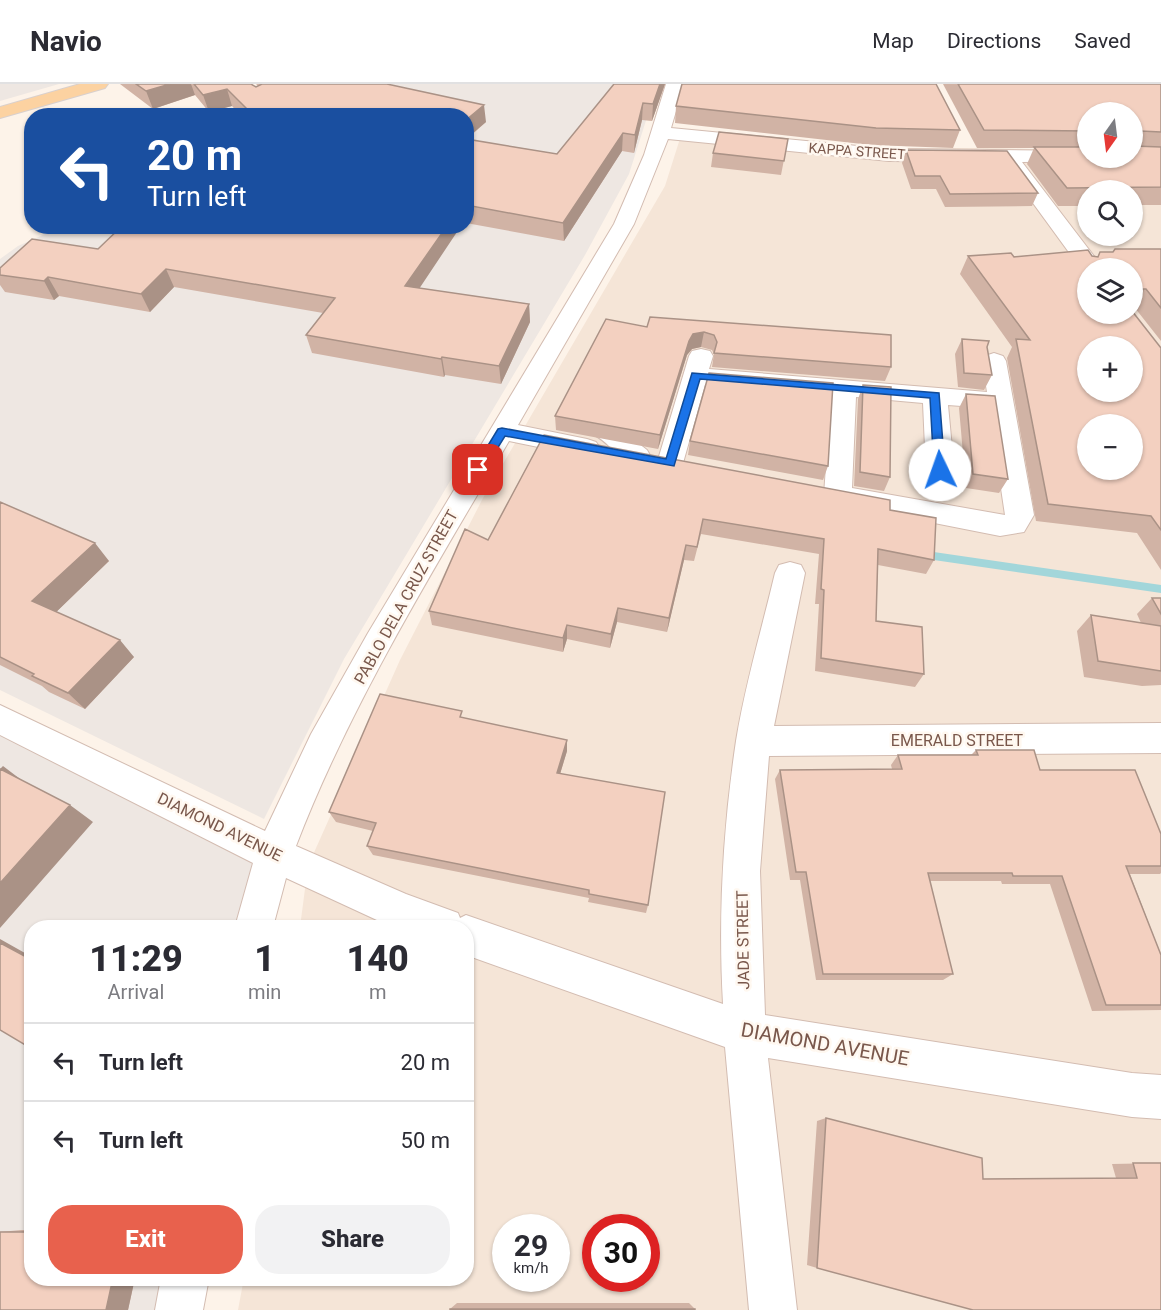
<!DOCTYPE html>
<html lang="en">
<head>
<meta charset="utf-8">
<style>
	body { margin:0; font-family:Roboto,sans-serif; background:#f2f2f3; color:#2b2b33; height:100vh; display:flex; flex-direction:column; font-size:22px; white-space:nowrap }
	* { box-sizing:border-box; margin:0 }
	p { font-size:20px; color:#7c7c81 }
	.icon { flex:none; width:33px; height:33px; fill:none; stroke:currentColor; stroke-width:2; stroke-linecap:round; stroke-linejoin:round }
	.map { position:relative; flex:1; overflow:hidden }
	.details { position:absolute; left:24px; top:836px; width:450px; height:366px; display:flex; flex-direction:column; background:#fff; border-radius:24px; box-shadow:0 2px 4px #0004 }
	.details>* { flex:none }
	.guide { position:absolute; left:24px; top:24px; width:450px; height:126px; border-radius:24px; box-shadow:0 2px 4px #0004; background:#1a4fa0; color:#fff; overflow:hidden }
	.needle { width:39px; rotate:194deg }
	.fabs { position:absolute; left:1077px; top:18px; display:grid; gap:12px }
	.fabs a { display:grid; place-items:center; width:66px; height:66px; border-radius:50%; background:#fff; box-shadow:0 2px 4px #0004; font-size:30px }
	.speed { position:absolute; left:492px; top:1130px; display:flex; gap:12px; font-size:30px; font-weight:700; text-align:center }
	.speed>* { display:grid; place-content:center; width:78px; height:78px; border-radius:50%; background:#fff; box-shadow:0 2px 4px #0004; line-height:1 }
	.speed small { font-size:15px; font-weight:400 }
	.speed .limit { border:9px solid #d22; background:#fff; color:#111 }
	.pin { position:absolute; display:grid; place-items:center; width:51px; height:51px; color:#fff; margin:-26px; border-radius:12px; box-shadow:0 3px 9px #0006 }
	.me { position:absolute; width:66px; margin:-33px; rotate:357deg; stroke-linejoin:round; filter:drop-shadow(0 0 4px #0008) }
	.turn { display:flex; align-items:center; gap:21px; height:126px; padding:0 24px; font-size:27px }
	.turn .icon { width:78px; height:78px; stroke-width:2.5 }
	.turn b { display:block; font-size:42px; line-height:51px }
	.eta { display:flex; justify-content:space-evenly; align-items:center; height:102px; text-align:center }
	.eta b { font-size:36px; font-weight:800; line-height:42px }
	.button { display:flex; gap:12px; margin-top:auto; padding:12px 24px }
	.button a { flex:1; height:69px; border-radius:24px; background:#e8614d; color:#fff; font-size:24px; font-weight:800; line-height:69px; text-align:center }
	.button a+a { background:#f2f2f3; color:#2b2b33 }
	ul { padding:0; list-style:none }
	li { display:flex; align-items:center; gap:18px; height:78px; padding:0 24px; border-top:2px solid #e1e1e2 }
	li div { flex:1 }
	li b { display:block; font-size:22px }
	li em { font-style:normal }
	header { display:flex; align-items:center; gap:36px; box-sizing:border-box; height:84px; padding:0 30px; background:#fff; border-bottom:2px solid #e1e1e2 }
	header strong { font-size:28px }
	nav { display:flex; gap:33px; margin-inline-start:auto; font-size:21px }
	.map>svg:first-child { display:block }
</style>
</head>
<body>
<header>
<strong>Navio</strong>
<nav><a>Map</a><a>Directions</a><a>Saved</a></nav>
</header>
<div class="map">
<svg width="1161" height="1226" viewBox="0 0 1161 1226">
	<rect width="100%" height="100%" fill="#fdf3e9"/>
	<path fill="#f5e5d7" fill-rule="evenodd" d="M683 45 864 64H999L1087 67 1088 74H1132L1161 70V1226H238L244 1194H466V843H300L308 782 400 576 483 414 665 102ZM1088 106H1132V152H1088ZM1088 184H1132V230H1088ZM1088 262H1132V308H1088ZM1088 340H1132V386H1088ZM506 1143H556V1194H506ZM596 1143H646V1194H596Z"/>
	<path fill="#eee7e2" d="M0 0H59L0 17Z
		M366 0H612L656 5 629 90 585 171 344 575 264 735 0 606V175L18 162 61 143 466 142V32Z
		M0 650 254 770 239 843H32V1194H167L160 1226H0Z"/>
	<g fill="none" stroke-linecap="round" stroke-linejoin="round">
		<path fill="#a2d6da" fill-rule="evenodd" d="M920 466 1161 501V509L920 474 915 470Z"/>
		<g stroke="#d3bcb1" stroke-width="2">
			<path id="minor" d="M666 0H684L671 44 889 65 1088 67V74H1097L1095 77 1022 78 1103 184H1088V189H1084L1003 78 889 77 668 55 634 140 518 341 587 355 596 358 600 364 596 370 587 373 509 357C433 487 350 621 296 762L406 810 458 829 460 834 466 831 723 920C718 833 723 744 736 657 745 601 762 544 775 489L779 481 790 478 801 481 805 489 774 642 1161 639V669L769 672 760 787 765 931 1132 989 1161 991V1035L1132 1033 768 974 797 1226H749L725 963 466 871V843H392L286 794 273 843H235L253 779 0 651V621L265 747 311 650 368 549 614 140 644 71Z
				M701 265 710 267 713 272 709 285 987 308 982 277 985 272 994 269 1003 272 1006 277 1034 431 1024 448 1000 452 828 418 824 411 831 311 705 301 683 379 680 386 670 388 660 386 657 379 689 272 692 267ZM856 313 923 319 926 386 930 393 940 395 950 393 954 386 948 321 989 324 1005 431 852 404Z
				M579 331 611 338 647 366 651 373 647 380C622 387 614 360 594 351 587 348 577 348 570 346L566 340 570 334Z
				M161 1194H209L203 1226H155Z"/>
		</g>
		<g stroke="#d9d0cd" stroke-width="2">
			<path id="major" d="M80 0H108L105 4 0 34V23Z"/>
		</g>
		<use href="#minor" fill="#fff" fill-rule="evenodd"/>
		<use href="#major" fill="#fcd2a1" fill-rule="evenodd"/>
	</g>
	<path fill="#d1b3a5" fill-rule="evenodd" d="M120 0H251L256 3 258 2 256 0H387L486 38 467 55 557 70 665 0 652 37 642 36 634 69 622 67 564 157 466 139V32H241L232 22 209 28 195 11 153 25Z
		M943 0H1161V121H1132V106H1088V122H1058L1027 80 1034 64H977ZM1088 28 1132 74H1088Z
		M676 22 960 46 953 64 871 61 675 39Z
		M788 55 781 91 711 83 713 69Z
		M906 66 1038 109 1032 122 945 123 936 105H911L902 79Z
		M98 165 420 204 529 220 530 238 501 300 445 291 444 293 312 269 306 251 323 229 174 203 150 228 59 212 54 216 5 208 0 201V184Z
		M1161 165V257L1135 224H1132V184H1088L1161 264V486L1137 449 1036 437 1007 274 1012 263 960 190 968 172H1092L1098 173 1113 168Z
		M650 233 891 283 885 297 712 283 714 270 712 266 701 263 692 265 687 271 658 365 556 346 555 332 647 243Z
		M962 255 987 263 992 291 984 306 958 303 955 270Z
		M863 301 890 393 884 407 854 402 858 315Z
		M966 310 1008 395 999 409 966 404 959 324Z
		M544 351 890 426 934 476 926 490 878 481 876 537 924 590 915 603 815 587 819 520H815L819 470 701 450 694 477 684 476 667 548 617 538 610 564 567 555 563 568 432 541 429 527 488 456Z
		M690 357 828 382 823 396 688 371Z
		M0 418 109 477 56 528 134 573 85 625 49 608 42 602 0 581Z
		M1152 514H1161V601L1142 602 1084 593 1077 547 1091 531 1141 539 1137 530Z
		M464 634 567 667 560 690 648 821 646 829 588 818 589 814 373 771 367 762 373 747 336 738 329 728Z
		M976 666 1040 686 1161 750V789L1160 790H1130L1161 871V926L1092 927 1050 800H1002L1001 797H930L953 890 943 896H816L800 796H790L775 695 780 686 892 685 891 681 898 671H971Z
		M826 1034 983 1095 1116 1094 1112 1080 1161 1079V1226L817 1184 807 1181 817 1037Z
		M21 1146H32V1194H135L128 1226H0V1148Z
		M457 1219H689L695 1225H450Z"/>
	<path fill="#aa9286" d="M170 0H191L195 11 153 25 146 7Z
		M660 0H665L652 37 653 20Z
		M227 5 232 22 209 28 203 11Z
		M643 19 642 36 634 69 635 51Z
		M484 21 486 38 466 55V36Z
		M623 49 622 67 564 157 563 139Z
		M1139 54 1132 67V56Z
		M447 142H461L409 220 405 202Z
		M166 185 174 203 150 228 141 210Z
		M48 193 59 212 54 216 44 197Z
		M529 220 530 238 501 300 499 282Z
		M704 248 701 263 692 265 687 271 658 365 660 351 689 257 693 250Z
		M442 273 445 291 444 293 441 275Z
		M95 459 109 477 49 535 32 517Z
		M686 461 684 476 667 548 669 534Z
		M618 524 617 538 610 564 611 550Z
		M567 541V555L563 568V554Z
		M120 556 134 573 85 625 68 609Z
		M567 656V667L557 700V689Z
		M3 682 28 701 0 685Z
		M70 721 93 738 0 844V799Z
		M0 855 32 873V876L0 859Z
		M113 1194H135L128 1226H106Z"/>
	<path fill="#f3d0c0" stroke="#aa9286" stroke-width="1.5" fill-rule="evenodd" d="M136 0H170L146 7Z
		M194 0H251L256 3 262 0H387L484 21 466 36V32H254L227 5 203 11Z
		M614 0H660L653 20 643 19 635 51 623 49 563 139 466 121V55L557 70Z
		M682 0H936L960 46 876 44 676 22Z
		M958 0H1161V48L1141 47 1139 54 1132 56V28H1088V47L984 46Z
		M719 48 788 55 784 77 713 69Z
		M1132 59 1134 62 1161 63V103L1067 104 1034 63H1088V74H1132Z
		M906 66 1007 67 1038 109 950 110 940 92H915Z
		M122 142H447L405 202 529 220 499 282 442 273 441 275 306 251 335 214 166 185 141 210 48 193 44 197 0 191V184L32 155 98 165Z
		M1115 165H1161V224L1146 205H1143L1142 210H1132V184H1088V230H1132V227L1161 264V446L1151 432 1048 420 1016 255 1030 256 968 172 1011 169 1014 173 1088 166 1092 172 1098 173 1100 168H1113ZM1088 262H1132V308H1088ZM1088 340H1132V386H1088Z
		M650 233 891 251V283L714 269 717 258 714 251 704 248 693 250 689 257 660 351 555 332 606 235 647 243Z
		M962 255 989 257 987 263 992 291 964 289Z
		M709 289 833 299 828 382 690 357Z
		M863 301 891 303 890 393 860 388Z
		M966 310 995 312 1008 395 973 390Z
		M544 351 890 416V426L936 434 934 476 878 465 876 537 922 543 924 590 821 574 824 506 821 505 824 455 703 435 697 463 686 461 669 534 618 524 611 550 567 541 563 554 429 527 465 445 488 456Z
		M0 418 95 459 32 517 120 556 68 609 32 592 34 590 0 573Z
		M1152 514H1161V530Z
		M1091 531 1161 542V587L1098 577Z
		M380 610 462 627 460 633 567 656 557 689 665 708 648 821 589 810V806L367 762 376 739 329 728Z
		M976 666H1034L1040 686H1135L1161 750V782H1126L1161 871V921H1106L1062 792H1013L1012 789H928L953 890H823L806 788H796L780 686 902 685 898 671H978Z
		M0 685 70 721 0 799Z
		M0 859 32 876V965L0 946Z
		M826 1034 982 1074 983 1095 1137 1094 1133 1079H1161V1226H973L817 1184Z
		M0 1148H32V1194H113L106 1226H0Z
		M450 1225H695V1226H450Z"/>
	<path fill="#1a73e8" stroke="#114b97" stroke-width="1.5" d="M692 289 939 309 945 386 940 390 934 386 930 314 700 295 674 382 505 352 482 389 478 390 473 386 498 345 502 344 666 375Z"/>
	<g text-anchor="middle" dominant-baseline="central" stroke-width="5" stroke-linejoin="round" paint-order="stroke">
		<g font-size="14" fill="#79574b" stroke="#fff8f0">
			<text transform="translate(857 67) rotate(4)">KAPPA STREET</text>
		</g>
		<g font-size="16" fill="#79574b" stroke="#fff8f0">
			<text transform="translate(406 513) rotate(-61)">PABLO DELA CRUZ STREET</text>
			<text x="957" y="656">EMERALD STREET</text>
			<text transform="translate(220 743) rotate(26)">DIAMOND AVENUE</text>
			<text transform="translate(743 856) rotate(-91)">JADE STREET</text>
		</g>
		<g font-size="20" fill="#79574b" stroke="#fff8f0">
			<text transform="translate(825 960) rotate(10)">DIAMOND AVENUE</text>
		</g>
	</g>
</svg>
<div class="fabs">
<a><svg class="needle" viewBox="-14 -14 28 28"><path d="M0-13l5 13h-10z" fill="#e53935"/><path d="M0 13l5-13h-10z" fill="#7c7c81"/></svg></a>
<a><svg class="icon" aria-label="search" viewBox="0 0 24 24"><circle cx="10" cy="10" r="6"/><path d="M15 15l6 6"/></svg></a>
<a><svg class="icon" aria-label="layers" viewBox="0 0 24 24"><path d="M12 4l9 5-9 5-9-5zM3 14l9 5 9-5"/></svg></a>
<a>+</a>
<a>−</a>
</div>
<div class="speed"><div>29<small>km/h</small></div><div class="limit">30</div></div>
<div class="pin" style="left:478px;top:386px;background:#d93025"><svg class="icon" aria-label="arrive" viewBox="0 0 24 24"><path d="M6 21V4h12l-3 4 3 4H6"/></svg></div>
<svg class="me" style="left:940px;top:386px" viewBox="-20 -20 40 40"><circle r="19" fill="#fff"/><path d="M0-13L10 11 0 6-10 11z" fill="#1a73e8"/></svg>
<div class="guide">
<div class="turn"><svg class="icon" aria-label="left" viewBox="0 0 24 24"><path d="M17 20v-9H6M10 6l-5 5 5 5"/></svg><div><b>20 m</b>Turn left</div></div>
</div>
<section class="details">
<div class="eta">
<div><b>11:29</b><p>Arrival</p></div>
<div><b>1</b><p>min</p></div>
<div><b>140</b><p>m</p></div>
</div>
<ul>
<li><svg class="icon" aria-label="left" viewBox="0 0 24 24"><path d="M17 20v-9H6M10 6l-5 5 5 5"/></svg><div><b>Turn left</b></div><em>20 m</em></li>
<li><svg class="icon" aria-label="left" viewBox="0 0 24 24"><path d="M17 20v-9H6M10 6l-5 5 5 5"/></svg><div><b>Turn left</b></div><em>50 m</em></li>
</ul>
<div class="button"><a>Exit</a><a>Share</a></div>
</section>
</div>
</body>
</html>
